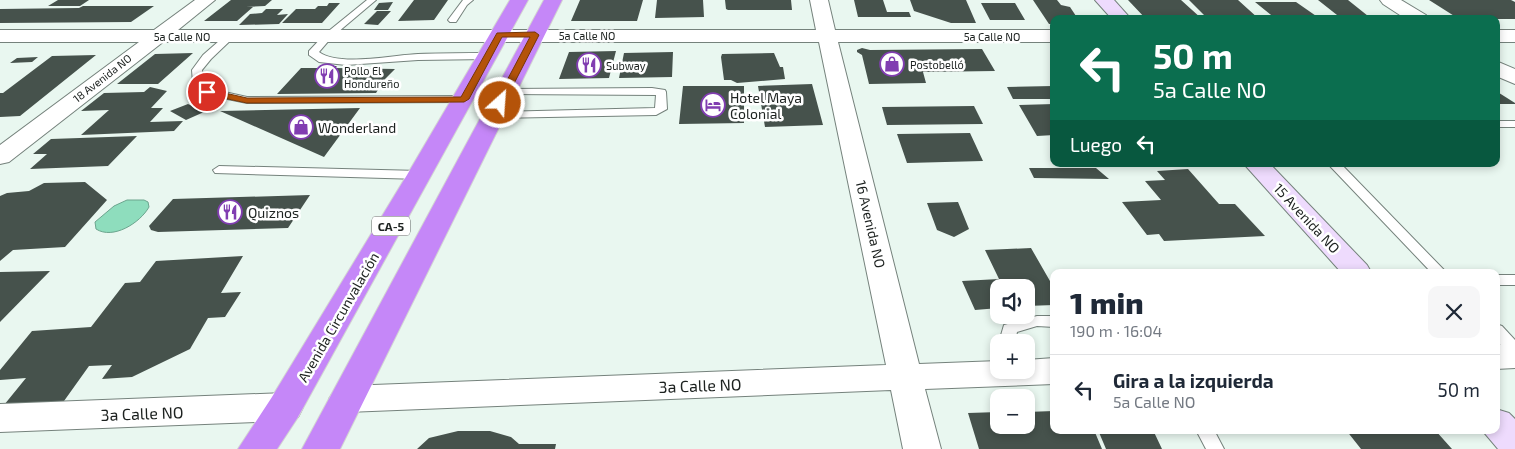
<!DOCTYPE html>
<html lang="es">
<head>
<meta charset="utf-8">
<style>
	body { margin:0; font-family:"Exo 2",sans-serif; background:#f6f6f7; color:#1f2937; height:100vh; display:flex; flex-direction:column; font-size:19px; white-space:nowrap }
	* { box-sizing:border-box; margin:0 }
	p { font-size:16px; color:#747a83 }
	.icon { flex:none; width:28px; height:28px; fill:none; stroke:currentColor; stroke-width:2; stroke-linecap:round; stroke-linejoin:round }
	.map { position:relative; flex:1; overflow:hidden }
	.side { position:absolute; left:1050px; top:269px; width:450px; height:165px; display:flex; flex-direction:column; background:#fff; border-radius:10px; box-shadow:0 2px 8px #0003 }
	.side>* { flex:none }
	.banner { position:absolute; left:1050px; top:15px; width:450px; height:152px; border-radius:10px; box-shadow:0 2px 8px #0003; background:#0b6e4f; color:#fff; overflow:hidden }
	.buttons { position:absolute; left:990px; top:279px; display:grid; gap:10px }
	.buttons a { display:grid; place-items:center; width:45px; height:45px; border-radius:10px; background:#fff; box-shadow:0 2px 8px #0003; font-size:25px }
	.pin { position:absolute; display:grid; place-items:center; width:42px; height:42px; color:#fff; margin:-21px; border:2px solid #fff; border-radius:50%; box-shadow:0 1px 5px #0007 }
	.me { position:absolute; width:55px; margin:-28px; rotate:26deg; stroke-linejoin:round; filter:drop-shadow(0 0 4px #0008) }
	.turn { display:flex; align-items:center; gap:18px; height:105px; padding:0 20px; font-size:22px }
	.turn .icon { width:65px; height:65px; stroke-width:2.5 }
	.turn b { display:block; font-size:35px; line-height:42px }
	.then { display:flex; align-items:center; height:48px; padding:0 20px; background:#0003; gap:10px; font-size:19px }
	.round { display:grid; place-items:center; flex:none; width:52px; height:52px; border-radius:10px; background:#f6f6f7 }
	.headline { display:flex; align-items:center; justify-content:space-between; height:85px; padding:0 20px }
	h1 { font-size:30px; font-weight:800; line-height:38px }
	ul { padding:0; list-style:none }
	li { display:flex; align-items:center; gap:15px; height:70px; padding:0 20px; border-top:1px solid #e0e1e3 }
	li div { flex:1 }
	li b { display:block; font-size:19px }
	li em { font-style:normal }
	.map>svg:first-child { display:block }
</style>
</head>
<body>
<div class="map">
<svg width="1515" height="449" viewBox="0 0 1515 449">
	<rect width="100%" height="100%" fill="#e9f7f0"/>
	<path fill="#8eddbd" stroke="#6ca58e" d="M127 200H144L148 202 149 207C140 223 113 240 96 229L95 222 114 206Z"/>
	<path fill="#46524c" d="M58 0H89L80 6H48Z
		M231 0H272L265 6 246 7H253L237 21H204Z
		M414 0H448L434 20 398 21Z
		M580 0H643L637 21H571Z
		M657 0H703L704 17 655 18Z
		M725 0H791L792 10H728L726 9Z
		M854 0H883L887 12H909L911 17H858Z
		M910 0H966L976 23H951L914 11Z
		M1033 0H1057L1061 5 1070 7 1078 19H1054V24H1049Z
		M1128 0H1181L1202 19H1146Z
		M1189 0H1238L1259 19H1208Z
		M1318 0H1348L1368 16 1337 15Z
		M1429 0H1511L1515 2V19H1459Z
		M393 2 388 10H374L379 3Z
		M1255 2H1296L1319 18 1276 19Z
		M329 3H340L322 23H282L296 9H315L318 6H327Z
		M981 3H1015L1025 20H990Z
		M83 6H154L131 22 0 23V9L79 8Z
		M266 9H283L277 15 288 14 279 24 239 25 250 14 262 13Z
		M377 11H391L378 25 364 24Z
		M862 48 870 50 982 49 995 71 923 72 926 83 869 84 862 55 857 52V50Z
		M616 51 609 78 559 79 569 52Z
		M673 52 672 77 619 78 624 53Z
		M193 53 158 84H117L155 54Z
		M774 53 780 67H783L785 79 737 83 731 80H724L721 57 722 54Z
		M96 55 20 116 0 117V93H3L52 56Z
		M38 57 32 62 10 63 17 58Z
		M327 66H337L335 68 395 69 385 79 376 93 277 94 301 68H325Z
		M812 84 823 125 765 127 758 86Z
		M683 86H744V123L679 124Z
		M1053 86 1054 99H1013L1007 87Z
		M150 87 167 91 151 108H163L150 122 183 121 174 131 81 135 109 110 81 111 104 93 144 92Z
		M1496 91 1515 103V104H1496Z
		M188 104 204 112 186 120 170 111Z
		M1054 104V135L1037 136 1019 105Z
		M974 106 983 124 887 125 882 107Z
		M360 108 324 157 220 111Z
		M970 133 983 161 907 163 897 134Z
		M137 136 108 166 30 169 47 154H33L51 139Z
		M1029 168H1096L1109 179 1034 178Z
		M1188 169 1219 204H1235L1265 236 1164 241 1159 234 1147 235 1122 202 1161 200 1145 181 1165 180 1157 171Z
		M85 182 107 200 65 247 13 250 0 261V196L7 193 29 191 44 183Z
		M310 195 288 228 158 232 151 230 149 226 173 199Z
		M958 202 969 229 954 237 937 230 927 203Z
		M1031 248 1054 288V305L1026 306V288H999V308L975 310 962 281 999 279 985 250Z
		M243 256 221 293 241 292 225 317 208 318 190 349 132 377 102 379 112 365 89 366 64 401 4 405 26 378 0 380V370L32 331 91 327 125 283 140 282 156 261Z
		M50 271 0 322V272Z
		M1054 411V430H1094L1102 449H979L968 413 999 412V425H1026V412Z
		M1098 430H1153L1162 449H1106Z
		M1346 430H1435L1452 449H1361Z
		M458 431H490L511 437 519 444H556L555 449H417L429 438Z"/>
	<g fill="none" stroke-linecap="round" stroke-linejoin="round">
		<g stroke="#75827c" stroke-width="2">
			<path id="lane" d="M367 0H376L331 38 319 52C339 67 393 55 418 54 441 53 465 53 488 53L493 56 488 59 418 60 346 65 319 62 309 55V51L325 34Z
				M463 0H473L467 5 456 22H450L448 20Z
				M230 33 233 34V38L211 59 202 70 203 82 211 89 247 97 465 96 471 99 465 102 247 103 203 94 193 83 192 70 203 55 227 34Z
				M652 88 665 90 666 92 667 109 656 115 494 118 488 115 494 112 655 108 656 95 502 94 501 92 506 89Z
				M1496 121H1515V127H1496Z
				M1328 164H1341L1446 272H1431Z
				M219 166 420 171 426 175 420 179 215 173 213 170Z
				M1496 275H1515V285H1496Z
				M1037 316H1054V327L1037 326 1017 332 1015 342H999L1004 325Z
				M1496 324 1502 326 1515 340V356L1509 354 1496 340Z
				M1196 430H1214L1224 449H1206Z"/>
		</g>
		<g stroke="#75827c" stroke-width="2">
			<path id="street" d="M195 0H215L178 30H816L810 0H828L835 30H1054V42H838L919 364 999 361V370H1026V360L1054 358V384L925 389 941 449H903L891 390 347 412 335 408 329 399 335 390 347 386 886 365 819 42H163L9 162 0 164V145L139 42H0V30H154Z
				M1380 0H1401L1426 15 1428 19H1406L1383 4Z
				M1496 30H1515V42H1496Z
				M1496 61 1515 69V84L1496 76Z
				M1515 344V368L1496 369V345Z
				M285 393 298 397 303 407 298 417 285 421 0 432V404Z"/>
		</g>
		<g stroke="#75827c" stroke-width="2">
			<path id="secondary" d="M1095 0H1114L1131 19H1112Z
				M1244 164H1270L1367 265 1371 272H1341Z
				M1496 409 1509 413 1515 419V449H1498L1482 430H1496Z"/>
		</g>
		<g stroke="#d2d3d2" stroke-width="2">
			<path id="highway" d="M510 0H528L298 417 277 449H238L272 397 407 175Z
				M544 0H562L340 449H302Z"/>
		</g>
		<use href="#lane" fill="#fff" fill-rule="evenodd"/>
		<use href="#street" fill="#fff" fill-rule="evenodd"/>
		<use href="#secondary" fill="#eedbfd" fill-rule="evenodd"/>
		<use href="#highway" fill="#c587f8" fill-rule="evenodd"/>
	</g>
	<path fill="#b45309" stroke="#753606" d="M535 32 539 35 504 103 500 106 495 103 530 37H502L469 99 464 102 247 103 204 94 202 92 207 89 247 98 461 97 497 33Z"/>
	<defs>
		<g id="shop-ring" transform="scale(1.25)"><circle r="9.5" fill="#fff" stroke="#813db1" stroke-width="1.5"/><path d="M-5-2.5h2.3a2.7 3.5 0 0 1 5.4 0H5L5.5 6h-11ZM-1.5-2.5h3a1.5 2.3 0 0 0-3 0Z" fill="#813db1"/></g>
		<g id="restaurant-ring" transform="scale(1.25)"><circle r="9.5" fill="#fff" stroke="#813db1" stroke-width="1.5"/><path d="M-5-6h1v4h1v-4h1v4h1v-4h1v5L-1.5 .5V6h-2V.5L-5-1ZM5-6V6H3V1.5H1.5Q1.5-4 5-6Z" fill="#813db1"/></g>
		<g id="hotel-ring" transform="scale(1.25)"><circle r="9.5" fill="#fff" stroke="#813db1" stroke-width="1.5"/><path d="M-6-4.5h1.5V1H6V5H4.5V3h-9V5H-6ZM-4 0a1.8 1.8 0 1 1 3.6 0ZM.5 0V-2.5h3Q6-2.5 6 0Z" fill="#813db1"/></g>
	</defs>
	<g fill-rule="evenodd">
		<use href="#shop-ring" x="892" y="64"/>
		<use href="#restaurant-ring" x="589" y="65"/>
		<use href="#restaurant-ring" x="327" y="76"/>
		<use href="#hotel-ring" x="713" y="105"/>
		<use href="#shop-ring" x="301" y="127"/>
		<use href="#restaurant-ring" x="230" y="212"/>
	</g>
	<g text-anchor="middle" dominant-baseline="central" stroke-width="5" stroke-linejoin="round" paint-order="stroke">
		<g font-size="11" fill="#1d2220" stroke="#fff">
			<text x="587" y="35">5a Calle NO</text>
			<text x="182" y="36">5a Calle NO</text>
			<text x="992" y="36">5a Calle NO</text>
			<text transform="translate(102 78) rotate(-38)">18 Avenida NO</text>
		</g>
		<g font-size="11" fill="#1d2220" stroke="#fff" text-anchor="start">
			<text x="910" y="64">Postobelló</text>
			<text x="606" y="65">Subway</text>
			<text x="344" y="70">Pollo El<tspan x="344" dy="13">Hondureño</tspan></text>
		</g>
		<rect fill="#fff" stroke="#616463" stroke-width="1" x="372" y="216.5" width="38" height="19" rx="4"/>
		<g font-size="12" font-weight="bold" fill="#1d2220">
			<text x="391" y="226">CA-5</text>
		</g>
		<g font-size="14" fill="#1d2220" stroke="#fff" text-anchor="start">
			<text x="730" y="97">Hotel Maya<tspan x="730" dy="16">Colonial</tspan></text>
			<text x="318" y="127">Wonderland</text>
			<text x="248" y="212">Quiznos</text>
		</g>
		<g font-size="14" fill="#1d2220" stroke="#fff">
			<text transform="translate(1307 218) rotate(47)">15 Avenida NO</text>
			<text transform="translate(871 224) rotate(77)">16 Avenida NO</text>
			<text transform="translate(338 317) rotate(-60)">Avenida Circunvalación</text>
		</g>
		<g font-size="16" fill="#1d2220" stroke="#fff">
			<text transform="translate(700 385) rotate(-2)">3a Calle NO</text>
			<text transform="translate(142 413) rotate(-2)">3a Calle NO</text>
		</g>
	</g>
</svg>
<div class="buttons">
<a><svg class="icon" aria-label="sound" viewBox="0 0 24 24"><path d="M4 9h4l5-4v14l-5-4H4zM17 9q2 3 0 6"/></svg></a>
<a>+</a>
<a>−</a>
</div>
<div class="pin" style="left:207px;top:92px;background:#d93025"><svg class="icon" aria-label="arrive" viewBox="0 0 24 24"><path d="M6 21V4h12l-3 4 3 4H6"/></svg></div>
<svg class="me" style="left:500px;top:103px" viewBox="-20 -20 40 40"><circle r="17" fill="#b45309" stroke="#fff" stroke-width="3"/><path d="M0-11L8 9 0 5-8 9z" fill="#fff"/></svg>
<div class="banner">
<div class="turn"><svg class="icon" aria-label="left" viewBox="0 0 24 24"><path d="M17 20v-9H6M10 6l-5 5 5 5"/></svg><div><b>50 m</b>5a Calle NO</div></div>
<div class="then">Luego<svg class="icon" aria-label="left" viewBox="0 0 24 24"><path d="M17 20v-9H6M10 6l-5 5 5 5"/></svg></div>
</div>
<section class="side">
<div class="headline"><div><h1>1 min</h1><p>190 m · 16:04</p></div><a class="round"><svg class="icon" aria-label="close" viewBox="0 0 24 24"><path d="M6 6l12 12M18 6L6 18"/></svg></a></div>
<ul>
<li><svg class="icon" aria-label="left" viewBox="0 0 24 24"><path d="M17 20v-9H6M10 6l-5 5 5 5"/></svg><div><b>Gira a la izquierda</b><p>5a Calle NO</p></div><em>50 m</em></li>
</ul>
</section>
</div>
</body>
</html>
